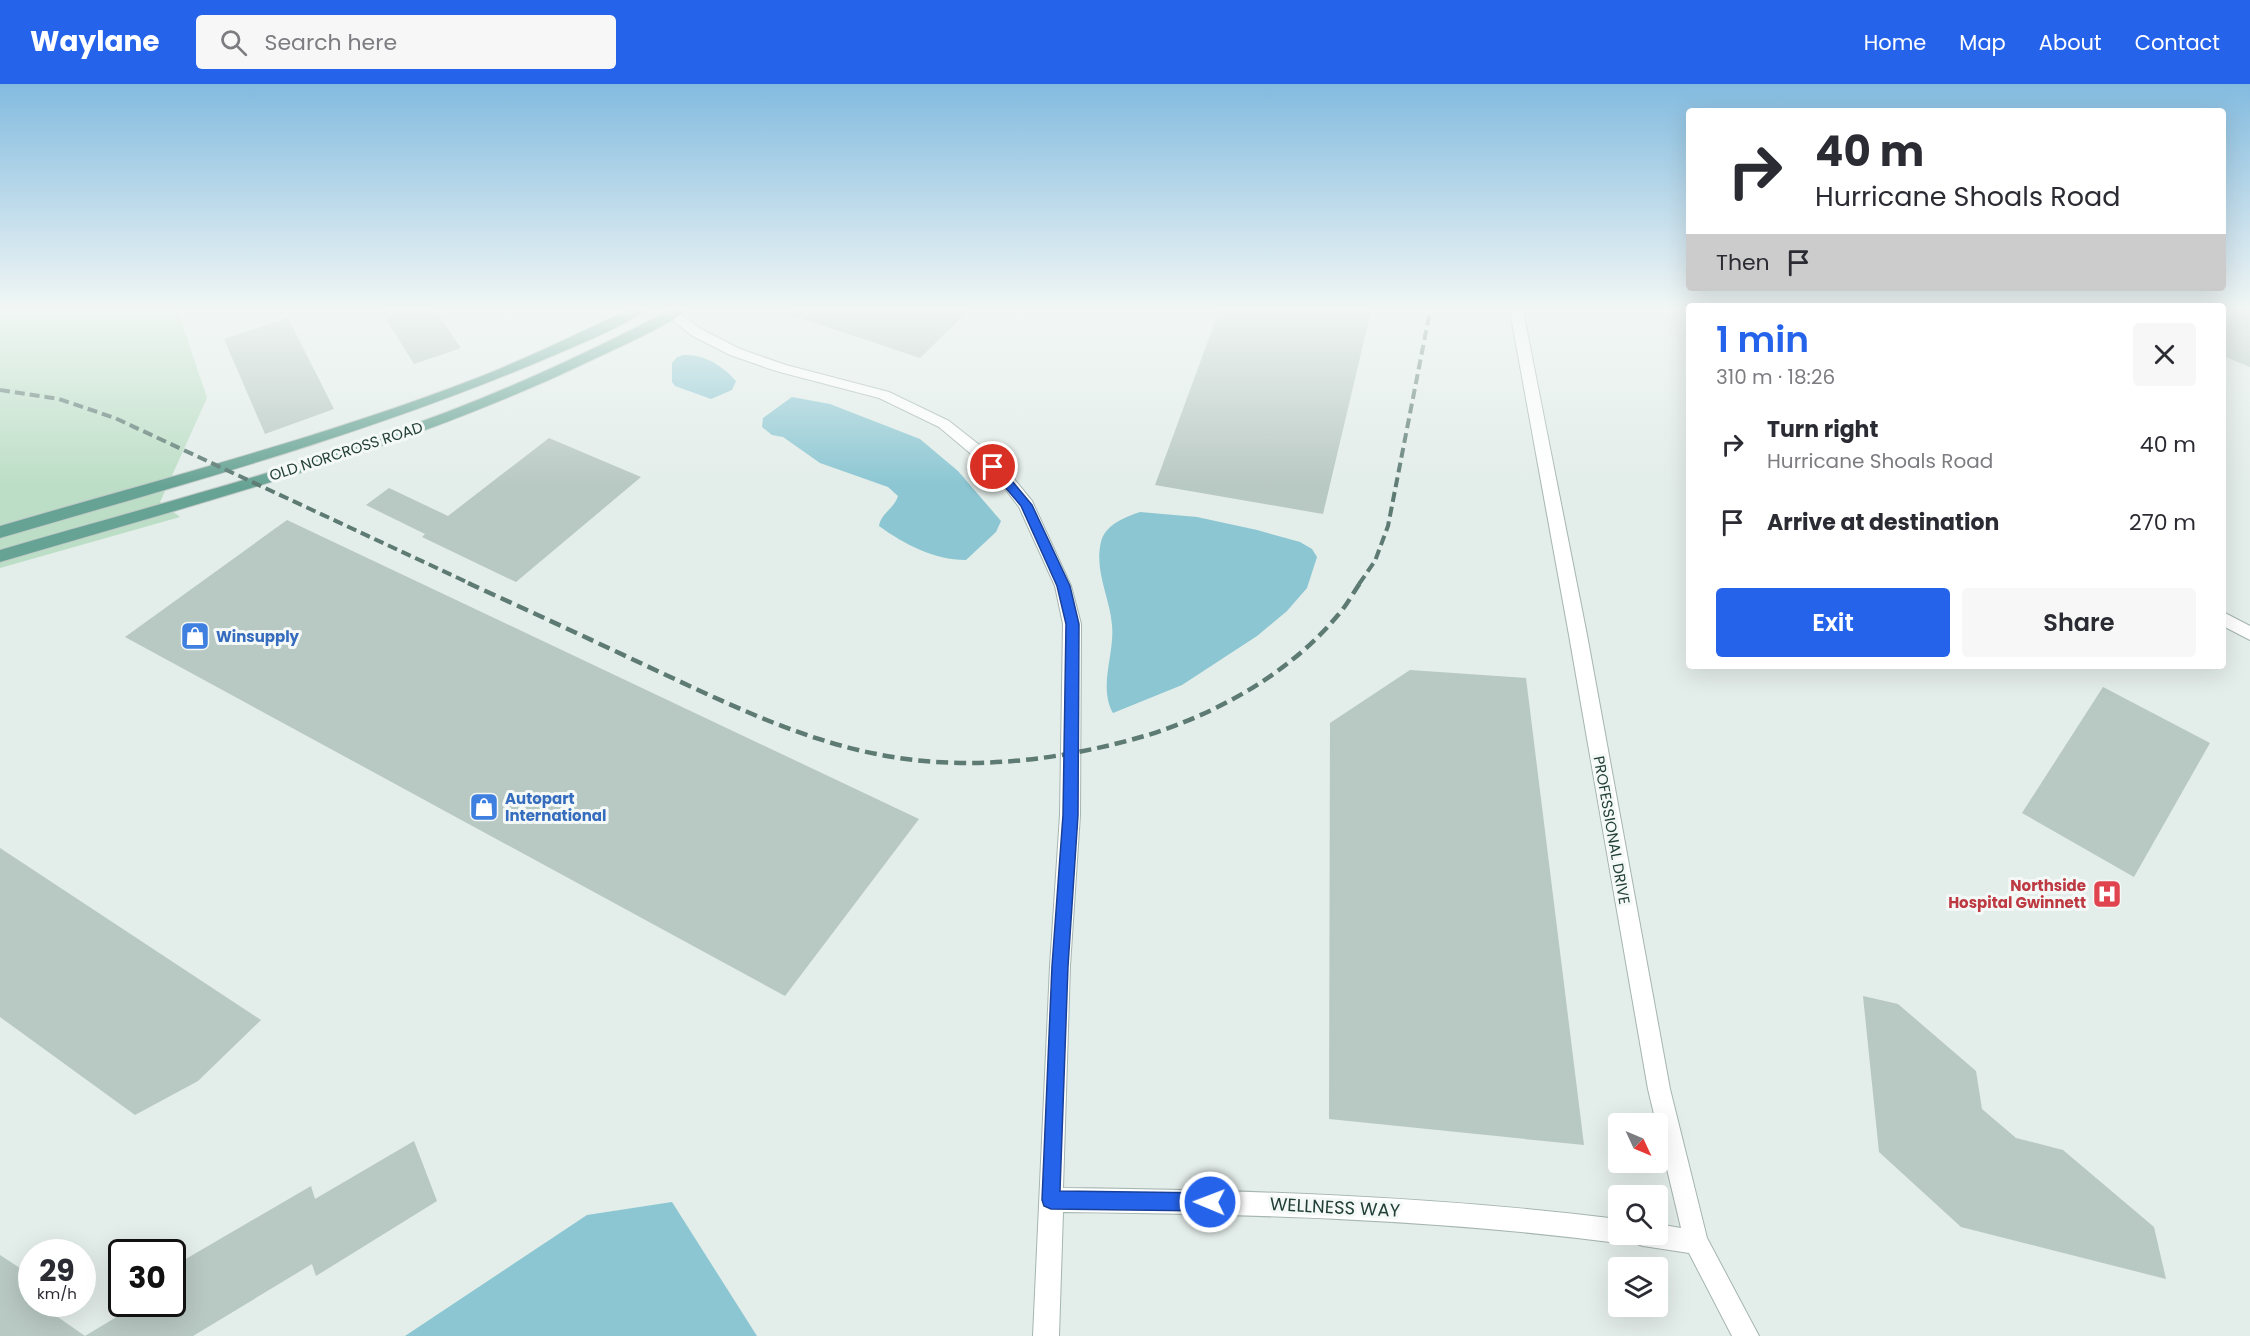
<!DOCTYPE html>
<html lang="en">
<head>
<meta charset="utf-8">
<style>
	body { margin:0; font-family:Poppins,sans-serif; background:#f7f7f7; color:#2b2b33; height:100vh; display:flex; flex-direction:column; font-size:22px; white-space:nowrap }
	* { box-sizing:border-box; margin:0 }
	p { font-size:20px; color:#7c7c81 }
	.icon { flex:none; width:33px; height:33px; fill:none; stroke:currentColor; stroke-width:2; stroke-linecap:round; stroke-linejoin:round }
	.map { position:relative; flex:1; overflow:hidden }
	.sheet { position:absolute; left:1686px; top:219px; width:540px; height:366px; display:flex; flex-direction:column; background:#fff; border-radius:6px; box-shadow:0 6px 24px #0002 }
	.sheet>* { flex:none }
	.banner { position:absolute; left:1686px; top:24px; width:540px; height:183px; border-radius:6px; box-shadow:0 6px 24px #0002; background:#fff; color:#2b2b33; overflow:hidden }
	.needle { width:39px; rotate:134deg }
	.tools { position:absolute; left:1608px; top:1029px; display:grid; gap:12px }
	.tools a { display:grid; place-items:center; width:60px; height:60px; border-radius:6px; background:#fff; box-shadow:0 6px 24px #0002; font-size:30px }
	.speed { position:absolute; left:18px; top:1155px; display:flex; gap:12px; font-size:30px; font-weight:700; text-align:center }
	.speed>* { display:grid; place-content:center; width:78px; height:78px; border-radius:50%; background:#fff; box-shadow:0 6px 24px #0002; line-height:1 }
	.speed small { font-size:15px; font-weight:400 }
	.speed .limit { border:3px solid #111; border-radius:9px; background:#fff; color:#111 }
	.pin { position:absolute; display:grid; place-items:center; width:51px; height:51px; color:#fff; margin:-26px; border:3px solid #fff; border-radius:50%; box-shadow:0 2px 6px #0007 }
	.me { position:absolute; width:66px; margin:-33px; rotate:271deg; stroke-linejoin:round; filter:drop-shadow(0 0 4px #0008) }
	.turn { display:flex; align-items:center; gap:21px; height:126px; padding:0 30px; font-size:27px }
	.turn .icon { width:78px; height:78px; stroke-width:2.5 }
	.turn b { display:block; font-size:42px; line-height:51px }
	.then { display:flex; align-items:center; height:57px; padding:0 30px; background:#0003; gap:12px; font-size:22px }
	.round { display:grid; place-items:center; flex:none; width:63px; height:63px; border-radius:6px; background:#f7f7f7 }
	.overview { display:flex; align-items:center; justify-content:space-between; height:102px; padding:0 30px }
	h1 { font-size:36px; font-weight:600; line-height:45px; color:#2563eb }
	.cta { display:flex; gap:12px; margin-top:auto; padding:12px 30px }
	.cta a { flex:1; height:69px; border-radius:6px; background:#2563eb; color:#fff; font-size:24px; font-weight:600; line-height:69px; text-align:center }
	.cta a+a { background:#f7f7f7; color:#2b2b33 }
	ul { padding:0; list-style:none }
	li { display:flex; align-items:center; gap:18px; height:78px; padding:0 30px }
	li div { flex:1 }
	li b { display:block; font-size:22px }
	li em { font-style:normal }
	header { display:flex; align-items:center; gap:36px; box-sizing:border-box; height:84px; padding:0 30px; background:#2563eb; color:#fff }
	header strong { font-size:28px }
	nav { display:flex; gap:33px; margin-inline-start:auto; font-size:21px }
	.search { width:420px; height:54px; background:#f7f7f7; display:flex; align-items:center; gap:15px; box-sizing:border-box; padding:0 21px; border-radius:6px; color:#7c7c81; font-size:22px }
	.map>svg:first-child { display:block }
</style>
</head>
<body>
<header>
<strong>Waylane</strong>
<div class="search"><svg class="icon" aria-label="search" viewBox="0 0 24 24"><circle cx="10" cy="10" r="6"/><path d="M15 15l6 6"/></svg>Search here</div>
<nav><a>Home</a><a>Map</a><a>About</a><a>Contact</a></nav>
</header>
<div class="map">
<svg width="2250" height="1252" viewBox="0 0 2250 1252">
	<rect width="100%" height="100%" fill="#e3ede9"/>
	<path fill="#bcdec6" d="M0 227H178L207 314 160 418 180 433 0 484Z"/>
	<path fill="#8bc6d2" d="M684 271C704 270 723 282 736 297L732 306 711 315 675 302 672 298V279L677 273Z
		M792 313 830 320 920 355 958 387 1001 437 996 448 966 476C934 476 904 460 879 442 881 429 894 425 898 412L888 403 820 379 783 353 772 351 762 343 763 334Z
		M1140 428 1197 433 1257 446 1300 458 1312 465 1317 473 1307 504 1287 527 1257 552 1182 601 1113 629C1098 603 1115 569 1112 541 1110 514 1094 487 1101 458 1105 441 1125 433 1140 428Z
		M672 1118 757 1252H405L587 1131Z"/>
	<path fill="#b8c8c2" d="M381 227H436L461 264 414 280Z
		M788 227H968L920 274 788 230Z
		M1219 227H1371L1323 430 1155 401Z
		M2223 227H2250V283L2223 272Z
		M288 234 334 325 265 350 224 255Z
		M549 354 641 393 516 498 422 453 425 450 366 421 389 404 448 432Z
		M287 436 919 735 785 912 125 553Z
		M1410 586 1526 594 1584 1061 1329 1035 1330 639Z
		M2103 603 2210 659 2134 793 2022 729Z
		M0 764 261 936 198 997 135 1031 0 933Z
		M1863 912 1898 920 1976 987 1982 1025 2016 1054 2063 1066 2154 1143 2166 1195 1961 1143 1879 1068Z
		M414 1057 437 1117 316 1192 312 1180 193 1252H0V1171L32 1192V1220H39L85 1252 138 1220H172V1183L311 1102 315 1115Z"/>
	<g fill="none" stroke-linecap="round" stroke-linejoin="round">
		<g stroke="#a5b5b0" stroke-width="2">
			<path id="minor" d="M661 227H676L701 245 740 265 786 281 889 308 949 337 987 367 1010 390 1032 417 1071 502 1081 540 1080 731 1070 882 1063 1104C1249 1106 1434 1112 1618 1135V1150H1629L1626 1155 1618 1159C1433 1135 1249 1130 1063 1128L1059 1252H1033L1050 882 1060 731 1063 540 1055 502 1019 423 1000 398 977 375 939 343 879 314 776 287 730 271 691 251Z
				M1510 227H1523L1587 551 1670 1005 1707 1154 1759 1252H1732L1689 1169 1643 1162 1634 1159 1631 1150H1658V1140L1681 1144 1648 1005 1569 551Z
				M2223 528 2250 542V556L2223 542Z"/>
		</g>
		<g stroke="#c1c9c7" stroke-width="2">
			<path id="major" d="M626 227H643C632 239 564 267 545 275 369 350 184 400 0 454V442C160 395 322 354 477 294 528 274 577 250 626 227Z
				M668 227H684C672 240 615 265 596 274 406 366 202 418 0 478V466C129 428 259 395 386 350 483 317 577 275 668 227Z"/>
		</g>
		<use href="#minor" fill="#fff" fill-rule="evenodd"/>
		<use href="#major" fill="#67a394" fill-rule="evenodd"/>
		<path stroke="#5d7a73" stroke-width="4" stroke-dasharray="10 5" stroke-linecap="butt" d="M0 306 59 315 115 334 471 500
			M1359 500 1375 477 1388 442 1430 227"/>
		<path stroke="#5d7a73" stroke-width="4.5" stroke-dasharray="12 6" stroke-linecap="butt" d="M468 499C534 529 600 560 666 591 739 625 812 660 893 673 977 687 1067 675 1148 651 1218 629 1290 589 1338 531 1347 521 1353 509 1360 499"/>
	</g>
	<linearGradient id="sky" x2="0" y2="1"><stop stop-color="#83bbdf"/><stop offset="0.56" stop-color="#f2f7f5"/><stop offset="1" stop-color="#f2f7f5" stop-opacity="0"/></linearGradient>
	<rect width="2250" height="402" fill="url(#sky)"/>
	<path fill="#2563eb" stroke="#184099" stroke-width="1.5" d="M993 379 998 380 1032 421 1070 502 1079 540 1078 731 1068 882 1060 1107 1210 1109 1216 1111 1219 1118 1216 1124 1210 1127 1051 1125 1044 1122 1042 1116 1052 882 1063 731 1066 540 1057 502 1021 422 988 383Z"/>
	<defs>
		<g id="shop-square" transform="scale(1.5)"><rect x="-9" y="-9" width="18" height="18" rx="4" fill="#3f7fe0" stroke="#f4f9f7"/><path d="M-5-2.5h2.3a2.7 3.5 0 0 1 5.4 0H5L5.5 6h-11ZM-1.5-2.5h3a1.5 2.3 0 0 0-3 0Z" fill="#fff"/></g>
		<g id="hospital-square" transform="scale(1.5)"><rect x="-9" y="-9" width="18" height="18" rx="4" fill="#e0444e" stroke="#f4f9f7"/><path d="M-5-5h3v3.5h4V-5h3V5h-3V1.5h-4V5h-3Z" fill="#fff"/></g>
	</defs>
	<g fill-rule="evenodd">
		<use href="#shop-square" x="195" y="552"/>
		<use href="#shop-square" x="484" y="723"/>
		<use href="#hospital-square" x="2107" y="810"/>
	</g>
	<g text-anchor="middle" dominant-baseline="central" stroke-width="6" stroke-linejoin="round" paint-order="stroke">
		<g font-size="15" fill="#223f37" stroke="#f4f9f7">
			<text transform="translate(346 367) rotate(-18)">OLD NORCROSS ROAD</text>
			<text transform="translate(1612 746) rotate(80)">PROFESSIONAL DRIVE</text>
		</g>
		<g font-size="15" font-weight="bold" fill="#366cbe" stroke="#f4f9f7" text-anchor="start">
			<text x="216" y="552">Winsupply</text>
			<text x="505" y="714">Autopart<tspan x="505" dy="17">International</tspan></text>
		</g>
		<g font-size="15" font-weight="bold" fill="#be3a42" stroke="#f4f9f7" text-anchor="end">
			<text x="2086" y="801">Northside<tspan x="2086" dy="17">Hospital Gwinnett</tspan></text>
		</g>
		<g font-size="18" fill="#223f37" stroke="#f4f9f7">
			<text transform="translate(1335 1123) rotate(3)">WELLNESS WAY</text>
		</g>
	</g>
</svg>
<div class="tools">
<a><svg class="needle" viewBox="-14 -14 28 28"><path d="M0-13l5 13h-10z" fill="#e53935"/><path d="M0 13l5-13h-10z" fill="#7c7c81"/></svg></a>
<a><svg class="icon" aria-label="search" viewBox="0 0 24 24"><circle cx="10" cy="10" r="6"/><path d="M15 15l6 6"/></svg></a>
<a><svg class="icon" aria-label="layers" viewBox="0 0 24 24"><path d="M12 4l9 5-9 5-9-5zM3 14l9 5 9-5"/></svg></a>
</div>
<div class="speed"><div>29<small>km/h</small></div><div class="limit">30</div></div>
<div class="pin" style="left:993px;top:383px;background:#d93025"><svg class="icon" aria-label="arrive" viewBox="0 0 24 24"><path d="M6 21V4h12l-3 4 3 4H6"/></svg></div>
<svg class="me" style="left:1210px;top:1118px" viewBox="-20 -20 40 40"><circle r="17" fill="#2563eb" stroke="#fff" stroke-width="3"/><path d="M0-11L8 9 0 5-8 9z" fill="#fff"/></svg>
<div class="banner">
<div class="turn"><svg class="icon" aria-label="right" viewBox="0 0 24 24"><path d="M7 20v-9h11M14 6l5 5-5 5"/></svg><div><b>40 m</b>Hurricane Shoals Road</div></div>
<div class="then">Then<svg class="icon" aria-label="arrive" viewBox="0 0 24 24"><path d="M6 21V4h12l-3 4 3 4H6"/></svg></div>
</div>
<section class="sheet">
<div class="overview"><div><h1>1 min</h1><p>310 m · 18:26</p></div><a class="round"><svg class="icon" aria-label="close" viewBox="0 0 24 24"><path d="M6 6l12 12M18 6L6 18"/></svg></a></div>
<ul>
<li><svg class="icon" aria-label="right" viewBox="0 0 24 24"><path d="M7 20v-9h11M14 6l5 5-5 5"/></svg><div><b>Turn right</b><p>Hurricane Shoals Road</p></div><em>40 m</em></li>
<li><svg class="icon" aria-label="arrive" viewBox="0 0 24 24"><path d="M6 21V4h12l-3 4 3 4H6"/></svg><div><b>Arrive at destination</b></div><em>270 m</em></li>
</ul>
<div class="cta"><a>Exit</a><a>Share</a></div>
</section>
</div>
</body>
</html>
